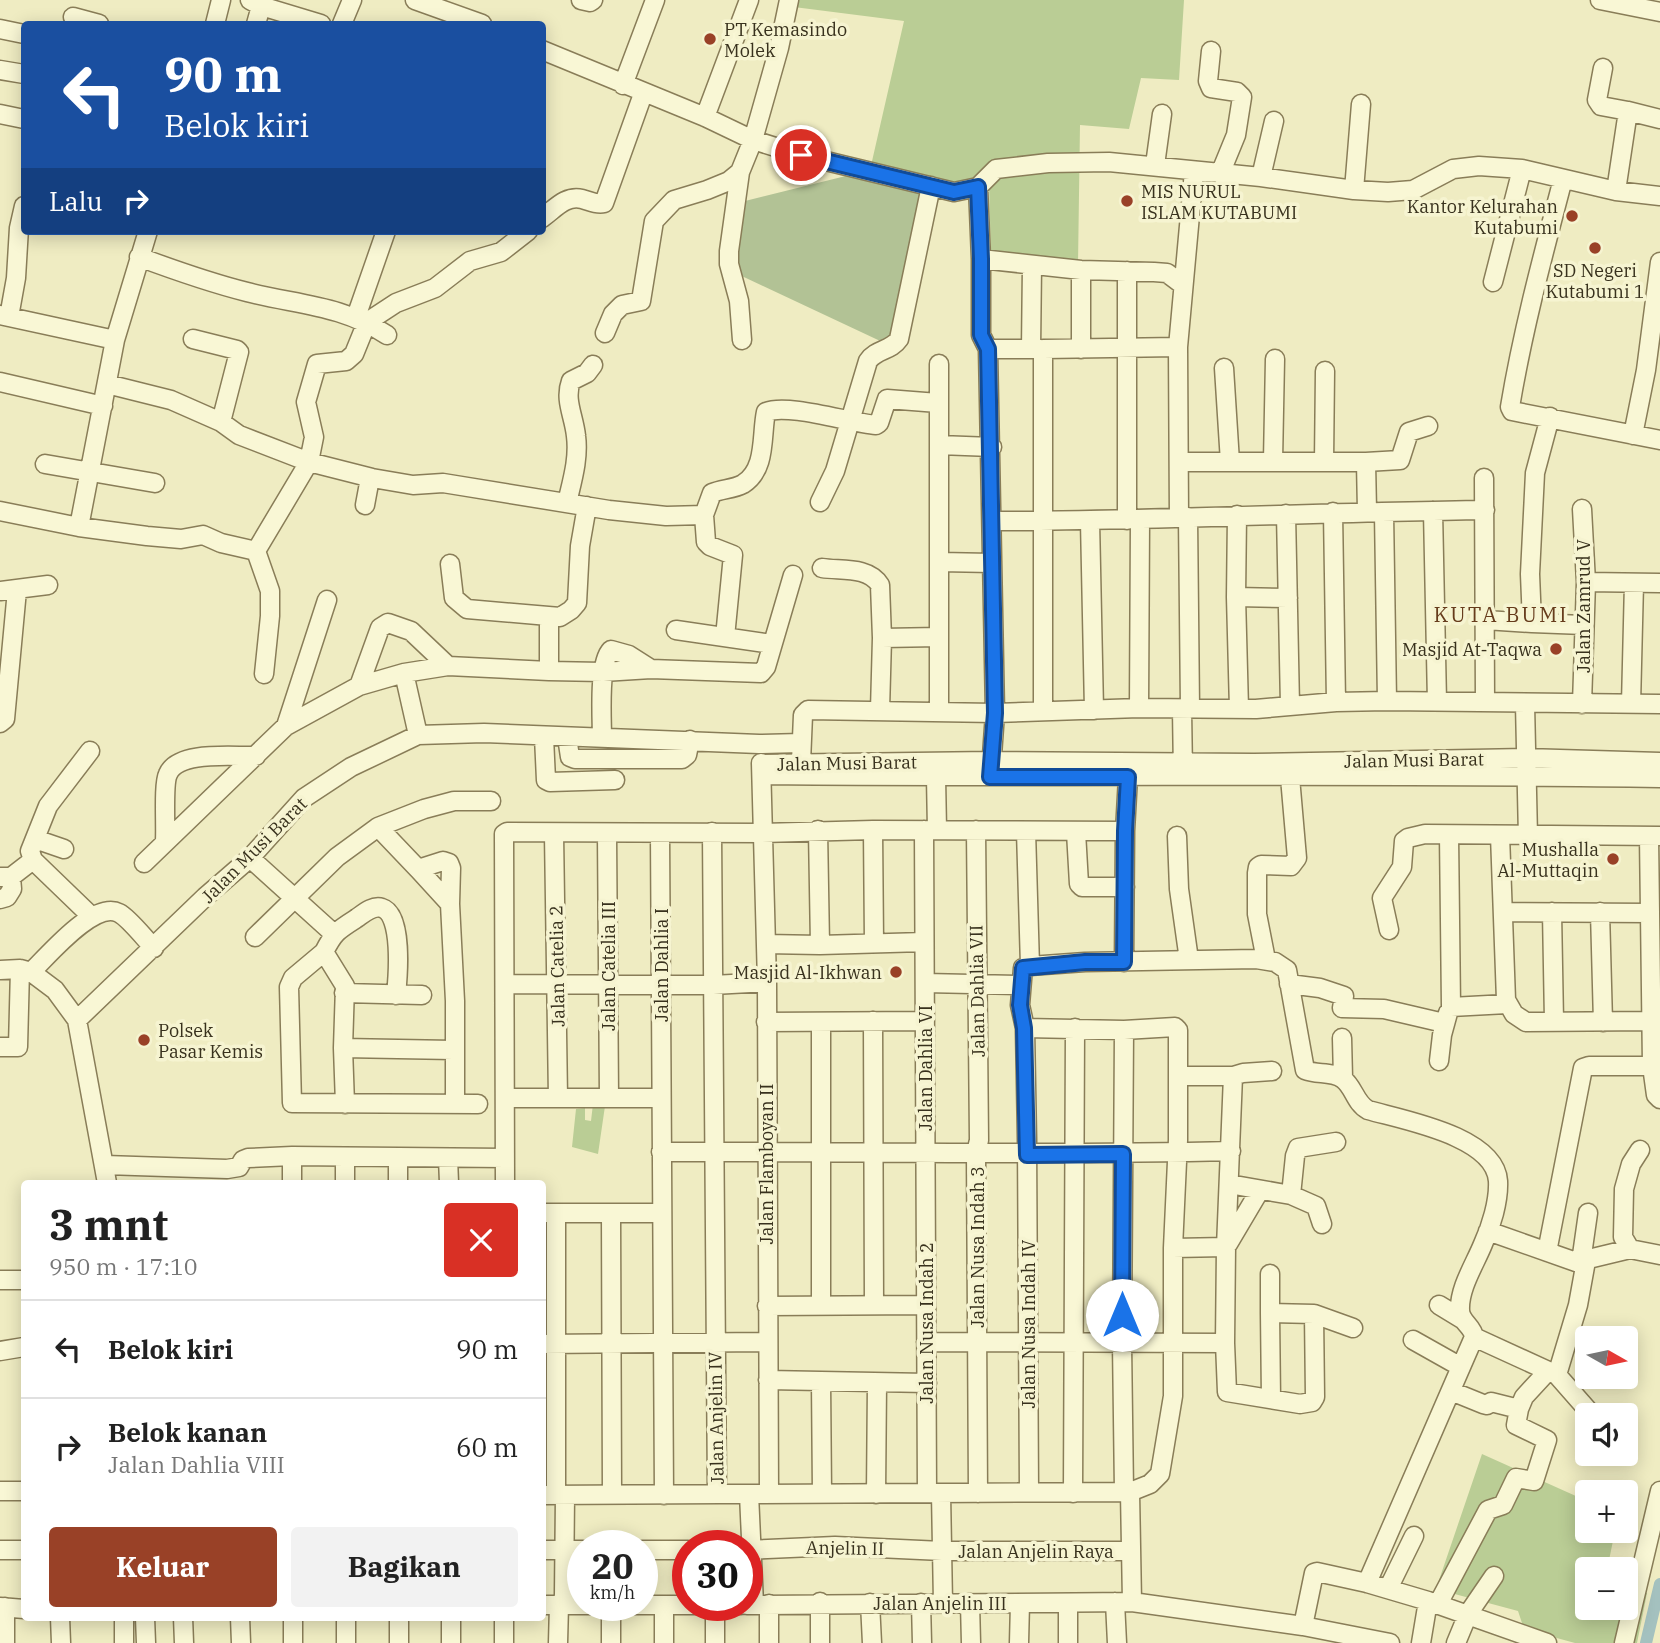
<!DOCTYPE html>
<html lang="id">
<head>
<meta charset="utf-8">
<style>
	body { margin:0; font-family:"IBM Plex Serif",serif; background:#f2f2f2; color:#222; height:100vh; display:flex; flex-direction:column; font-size:26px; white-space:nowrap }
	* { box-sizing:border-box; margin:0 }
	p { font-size:23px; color:#767676 }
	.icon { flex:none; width:38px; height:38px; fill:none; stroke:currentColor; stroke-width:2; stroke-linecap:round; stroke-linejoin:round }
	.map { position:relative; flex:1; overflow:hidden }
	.sheet { position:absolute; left:21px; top:1180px; width:525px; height:441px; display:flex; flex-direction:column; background:#fff; border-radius:7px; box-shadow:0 4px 18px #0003 }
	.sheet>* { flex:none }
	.hud { position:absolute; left:21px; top:21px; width:525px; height:214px; border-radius:7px; box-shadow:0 4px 18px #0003; background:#1a4fa0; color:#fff; overflow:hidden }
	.needle { width:46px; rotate:99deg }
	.buttons { position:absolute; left:1575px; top:1326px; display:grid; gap:14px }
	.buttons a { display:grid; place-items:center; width:63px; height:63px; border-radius:7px; background:#fff; box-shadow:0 4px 18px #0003; font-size:35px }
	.speed { position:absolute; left:567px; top:1530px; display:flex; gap:14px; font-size:35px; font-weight:700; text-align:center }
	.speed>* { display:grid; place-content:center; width:91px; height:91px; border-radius:50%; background:#fff; box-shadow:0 4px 18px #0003; line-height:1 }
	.speed small { font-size:18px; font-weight:400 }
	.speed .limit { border:10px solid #d22; background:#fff; color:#111 }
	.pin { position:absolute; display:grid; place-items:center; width:60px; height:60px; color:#fff; margin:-30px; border:4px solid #fff; border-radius:50%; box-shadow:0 2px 7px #0007 }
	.me { position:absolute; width:77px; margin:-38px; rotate:0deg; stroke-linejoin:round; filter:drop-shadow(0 0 5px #0008) }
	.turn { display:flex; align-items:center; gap:24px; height:147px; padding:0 28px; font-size:32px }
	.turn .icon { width:91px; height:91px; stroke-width:2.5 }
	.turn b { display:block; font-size:49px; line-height:60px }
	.then { display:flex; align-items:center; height:66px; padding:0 28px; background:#0003; gap:14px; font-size:26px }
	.round { display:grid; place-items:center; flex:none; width:74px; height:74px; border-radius:7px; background:#f2f2f2 }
	.summary { display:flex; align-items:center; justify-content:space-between; height:119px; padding:0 28px }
	h1 { font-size:42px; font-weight:800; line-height:52px }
	.cta { display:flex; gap:14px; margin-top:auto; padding:14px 28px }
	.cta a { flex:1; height:80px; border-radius:7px; background:#994127; color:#fff; font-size:28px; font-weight:800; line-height:80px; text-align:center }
	.cta a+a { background:#f2f2f2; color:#222 }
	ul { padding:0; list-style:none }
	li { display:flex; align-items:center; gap:21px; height:98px; padding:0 28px; border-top:2px solid #e0e0e0 }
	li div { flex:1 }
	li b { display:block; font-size:26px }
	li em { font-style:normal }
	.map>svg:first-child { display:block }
</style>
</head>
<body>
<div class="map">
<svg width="1660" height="1643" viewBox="0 0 1660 1643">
	<rect width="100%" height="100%" fill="#efecc2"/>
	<path fill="#bacd95" d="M788 0H1184L1179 80 1141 78 1129 129 1080 125 1078 264 991 256 989 184 967 189 870 170 904 21 786 6Z
		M593 1104 605 1106 598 1154 572 1147 576 1109 585 1108V1120L591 1121Z
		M1482 1454 1587 1501V1531H1615L1607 1570H1587V1608H1626V1588L1647 1593 1637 1643H1575L1524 1629 1518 1611 1436 1589Z"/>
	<path fill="#b2c295" d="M870 170 931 186 893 347 729 270 741 225 725 206Z"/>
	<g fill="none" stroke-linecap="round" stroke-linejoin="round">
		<path stroke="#a4c1bf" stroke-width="12" d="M1646 1643 1660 1584"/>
		<g stroke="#897d58" stroke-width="21">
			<path id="minor" d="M250 0 261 6 321 24
				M415 0 482 24
				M581 0 590 2 593 0
				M1600 0 1660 12
				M73 17 99 24
				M215 24 221 0
				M256 24 261 6
				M342 24 352 0
				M0 29 24 34
				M542 50 705 117 753 140 801 155 954 192 978 187 996 169 1048 163 1109 162 1261 177 1354 190 1388 192 1413 190 1453 169 1479 166 1522 169 1616 191 1660 196
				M1211 51 1208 81 1211 88 1237 92 1242 97 1236 135 1220 174
				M1603 68 1597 100 1601 106 1628 111
				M0 70 24 74
				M623 85 655 0
				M0 114 24 119
				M705 117 749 0
				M1155 165 1162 114
				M740 172 729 251V264L739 301 742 340
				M1261 177 1274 121
				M1563 179C1543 255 1523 329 1510 407L1512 411 1660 440
				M978 187 981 259V335L988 349 995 713 991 770
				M1354 190 1361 104
				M1616 191 1628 111 1660 119
				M542 218C555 209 565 195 582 199 590 201 596 205 604 203L643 94
				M139 257C174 270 211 283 247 292 298 305 342 305 387 335
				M981 259 1081 270 1154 272 1167 273 1183 285
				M1127 271V520
				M1493 282 1522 169
				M0 315 115 340
				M9 317 16 278 19 228 24 206
				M356 317 386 231
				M605 333 613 314 622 305 641 301 654 221 674 200 707 190 729 181 740 172 753 140 779 48 789 0
				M193 339 237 350 239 352 221 422
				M988 349H1041
				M1031 349 1032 265
				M1081 349V270
				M939 364V711
				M1224 368 1230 462
				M0 382 103 406
				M107 384 171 400 221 422 239 435 309 462 372 478 413 485 443 483 609 510 666 516 704 515 706 542 710 546 733 555 725 637
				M1550 417 1535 473 1530 574 1532 623 1584 625
				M1633 435 1646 370 1660 262
				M939 445 992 447
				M1273 461 1275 359
				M1180 462H1366
				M1324 462 1325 371
				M45 464 155 483
				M1484 478 1485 702
				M820 502 835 471 868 361C876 349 891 351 899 339L931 186
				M567 503C572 481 579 459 576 436 574 416 564 400 571 381L587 373 593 365
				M365 505 370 478
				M0 511 79 527 147 536 181 539 203 535 221 543 256 551
				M1367 511 1366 462 1400 460 1409 432 1428 426
				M1433 511 1437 702
				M1333 512 1336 702
				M1384 513 1387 701
				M1286 514 1290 706
				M704 515 712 493C722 489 734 489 743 484 767 469 761 435 766 412 788 403 850 423 876 425L879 423 887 399 938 403
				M1237 515 1236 597 1239 709
				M1188 517 1190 709
				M1179 518 1178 347 1194 171
				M993 521C1157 521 1321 512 1485 510
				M1090 521 1094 710
				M79 527 115 340 148 231
				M256 551 309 462 314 437 306 402 317 364 346 361 354 354 367 322 396 303 435 288 470 261 501 252 528 231
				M256 551 270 591V616L264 674
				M940 562 992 563
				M450 564 454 598 467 609 560 617 571 610 577 603 580 546 587 506
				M822 568C841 571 868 566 880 585L882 638 880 710
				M1586 582 1660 583
				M0 591 48 585
				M1236 597 1288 598
				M549 616V671L603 672 651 669 761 673 766 667 793 575
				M1485 620 1532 623
				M676 630 772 644
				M882 638 939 637
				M404 673 418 735
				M359 686 380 628 388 623 411 631 448 666
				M1525 704 1528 837
				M1582 704 1586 582 1582 509
				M1631 704 1634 583
				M1139 708 1140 520
				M1182 709 1183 773
				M1043 711V349L1178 347
				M0 723 5 719 17 590
				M286 726 327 600
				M544 737 546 780 550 782 615 780
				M567 737 570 757 575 759H682L687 755 690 740
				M602 738C602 719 598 663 611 650L629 655 651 669
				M90 751 48 806 30 851 33 860 90 915
				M801 762 803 715 808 710 995 713 1139 708 1256 709 1336 702 1387 701 1660 704
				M761 763 767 982 769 1494
				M761 764 991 761 1254 763 1526 758 1660 762
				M764 775C1063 778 1361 773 1660 778
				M936 777 937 830
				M378 827 424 809 454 801H491
				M818 830 820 945
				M873 830 874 943
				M924 830 927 1493
				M976 830 979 1140 976 1153 978 1493
				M1026 831 1030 966
				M712 832 717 1494
				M1076 832 1079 884 1082 887H1125
				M660 833 664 1495
				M554 834 558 1098
				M607 834 609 1098
				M1449 835 1451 1007 1507 1004
				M1500 835 1506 1000 1514 1014 1526 1022 1652 1021
				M1177 836 1179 889 1189 960
				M1649 836 1652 1066 1656 1095 1660 1099
				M35 839 64 849
				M165 840C166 826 163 784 168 774 178 750 233 757 256 756
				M250 858 333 933
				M144 863 286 726 359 686 404 673 448 666 549 671
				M0 877H11L33 860
				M0 899 7 897 12 889 11 877
				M450 904 418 869 443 861 449 863 451 868 450 904 455 1001V1104
				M1504 912 1650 913
				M1552 912 1554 1021
				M1600 912 1603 1022
				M1389 930 1382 898 1402 867 1404 841 1408 838 1425 834 1660 836
				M255 937 337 857 378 827 418 869
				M766 944 820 945 924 942
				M324 952 293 978 289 987 292 1103 478 1104
				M1266 960 1257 914V873L1258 867 1261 865 1291 866 1297 858 1289 766
				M1124 962 1125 831 1128 777
				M1030 966 1085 962 1256 959 1275 962 1287 970 1305 1070C1317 1075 1332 1071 1343 1079 1354 1087 1355 1103 1368 1110 1403 1120 1495 1136 1498 1181 1499 1201 1491 1227 1483 1244 1475 1264 1459 1288 1460 1310 1460 1322 1473 1326 1474 1337L1367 1583
				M0 970 20 969 31 972 55 990 77 1020 107 1183
				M31 972C48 956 94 900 119 913 129 918 145 939 154 948
				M925 983 1020 985
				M506 984 713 985 767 982
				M1289 984 1320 988 1344 996 1342 1008 1384 1009 1444 1023
				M344 993 422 995
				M77 1020 205 897 250 858 304 798 351 767 418 735 484 733 759 744 801 743
				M873 1021 874 1305
				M766 1022 925 1021
				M821 1022V1305
				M1342 1038 1343 1078
				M0 1047H18L20 969
				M343 1048 453 1050
				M1439 1061 1442 1035 1448 1013
				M1179 1076H1233L1243 1073 1272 1071
				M1233 1076 1226 1247 1225 1343 1227 1392 1300 1404 1312 1402 1315 1397 1314 1314
				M505 1098H661
				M345 1104 343 1048 345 986 324 952C334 932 338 930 357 918 364 913 373 905 382 908 403 914 398 976 396 995
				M1640 1150 1631 1164 1624 1189 1623 1237 1630 1249 1660 1255
				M661 1152C851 1151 1041 1156 1231 1151
				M292 1156V1183
				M345 1157V1183
				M398 1157V1183
				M448 1158 449 1183
				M105 1165 227 1169 239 1167 243 1160 248 1158 292 1156 505 1158
				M505 1183 504 834 507 832 762 833 873 830 1125 831
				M1229 1184 1291 1195 1295 1156 1298 1148 1336 1142
				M1291 1195 1316 1206 1322 1224
				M542 1213H661
				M611 1213 612 1495
				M1488 1231 1576 1262 1630 1249
				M1228 1244 1260 1190
				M1173 1248 1226 1247
				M1547 1252 1583 1068 1589 1066H1652
				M1581 1262 1588 1213
				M1270 1274V1313
				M0 1280H24
				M1439 1305 1462 1319
				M767 1306 926 1305
				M1474 1337 1557 1375 1593 1416
				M1413 1340 1461 1367
				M926 1342 1225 1343
				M542 1344 767 1342
				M0 1351 24 1347
				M1557 1375 1578 1305 1586 1261
				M768 1380 927 1383
				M821 1381 822 1494
				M1451 1391 1483 1404 1487 1405 1491 1402 1519 1409 1524 1397 1548 1371
				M1271 1399 1270 1313 1314 1314 1353 1328
				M0 1491H24
				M1029 1492 1027 1140 1025 1028 1020 1005 1023 968 1030 966
				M1124 1492 1122 1343 1124 1030
				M1130 1492 1132 1602
				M941 1493 943 1603
				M1073 1493 1075 1028
				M749 1494 754 1604
				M876 1494 877 1383
				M542 1495 1130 1492 1150 1484 1160 1474 1173 1396V1248L1178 1140V1030L1175 1027 1124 1030 1025 1028
				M556 1495V1213
				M0 1550H24
				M542 1550H583
				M642 1550H688
				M747 1550 835 1546 942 1551H1130
				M1388 1589 1414 1536
				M820 1602V1643
				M1115 1602 1117 1643
				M870 1603 872 1643
				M921 1603 922 1643
				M970 1603 971 1643
				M1068 1603V1643
				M769 1604V1643
				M1438 1604 1488 1510 1503 1505 1516 1478 1534 1481 1547 1440 1516 1425 1519 1409
				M542 1605H741
				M559 1605 563 1601 564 1595 565 1495
				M611 1605V1643
				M747 1605 1132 1602 1303 1626 1390 1643
				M664 1606V1643
				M715 1606V1643
				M0 1607 24 1609
				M5 1607V1643
				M60 1617 61 1643
				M145 1617 146 1643
				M183 1617 184 1643
				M240 1617 241 1643
				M293 1617V1643
				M346 1617V1643
				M399 1617V1643
				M451 1617V1643
				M504 1617V1643
				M1303 1626 1314 1573 1317 1572 1367 1583 1428 1601 1547 1643
				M124 1643V1617
				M558 1643 559 1605
				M1019 1643 1020 1603
				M1421 1643 1428 1601
				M1456 1643 1468 1614 1494 1576
				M1624 1643 1660 1491"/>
		</g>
		<use href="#minor" stroke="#f9f7d5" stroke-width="18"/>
	</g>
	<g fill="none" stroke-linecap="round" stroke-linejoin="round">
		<g stroke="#114b97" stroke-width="18">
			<path id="route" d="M801 155 954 192 978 187 981 259V335L988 349 995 713 990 777H1128L1125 831 1124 962H1085L1023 968 1020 1005 1024 1028 1027 1155 1123 1154 1122 1315"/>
		</g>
		<use href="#route" stroke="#1a73e8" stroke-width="12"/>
	</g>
	<g fill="#994127" stroke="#f6f4d1" stroke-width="2.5">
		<circle cx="710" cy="39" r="7"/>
		<circle cx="1127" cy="201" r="7"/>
		<circle cx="1572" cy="216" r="7"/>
		<circle cx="1595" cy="248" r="7"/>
		<circle cx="1556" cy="649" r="7"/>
		<circle cx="1613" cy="859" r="7"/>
		<circle cx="896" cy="972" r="7"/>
		<circle cx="144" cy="1040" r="7"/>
	</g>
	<g text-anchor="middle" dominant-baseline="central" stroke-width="7" stroke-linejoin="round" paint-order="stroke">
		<g font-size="18" fill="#38311d" stroke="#f6f4d1" text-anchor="end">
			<text x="724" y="29" text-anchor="start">PT Kemasindo<tspan x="724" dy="21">Molek</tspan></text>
			<text x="1141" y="191" text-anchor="start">MIS NURUL<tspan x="1141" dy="21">ISLAM KUTABUMI</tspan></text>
			<text x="1558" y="206">Kantor Kelurahan<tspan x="1558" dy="21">Kutabumi</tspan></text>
			<text x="1595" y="270" text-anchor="middle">SD Negeri<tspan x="1595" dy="21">Kutabumi 1</tspan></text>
			<text x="1542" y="649">Masjid At-Taqwa</text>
			<text x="1599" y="849">Mushalla<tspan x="1599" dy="21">Al-Muttaqin</tspan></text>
			<text x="882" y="972">Masjid Al-Ikhwan</text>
			<text x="158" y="1030" text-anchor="start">Polsek<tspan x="158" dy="21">Pasar Kemis</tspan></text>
		</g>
		<g font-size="18" fill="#38311d" stroke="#f6f4d1">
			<text transform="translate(1583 606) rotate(-90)">Jalan Zamrud V</text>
			<text transform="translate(1414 760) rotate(-1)">Jalan Musi Barat</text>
			<text transform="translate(847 763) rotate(-1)">Jalan Musi Barat</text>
			<text transform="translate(254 850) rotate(-45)">Jalan Musi Barat</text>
			<text transform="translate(661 965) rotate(-90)">Jalan Dahlia I</text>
			<text transform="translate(557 966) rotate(-91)">Jalan Catelia 2</text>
			<text transform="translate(608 966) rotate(-90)">Jalan Catelia III</text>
			<text transform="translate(977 991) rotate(-91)">Jalan Dahlia VII</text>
			<text transform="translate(925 1068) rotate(-90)">Jalan Dahlia VI</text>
			<text transform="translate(766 1164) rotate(-90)">Jalan Flamboyan II</text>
			<text transform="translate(977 1247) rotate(-90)">Jalan Nusa Indah 3</text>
			<text transform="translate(926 1323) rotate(-90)">Jalan Nusa Indah 2</text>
			<text transform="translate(1028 1324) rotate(-90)">Jalan Nusa Indah IV</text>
			<text transform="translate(716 1418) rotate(-91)">Jalan Anjelin IV</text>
			<text transform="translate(845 1548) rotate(1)">Anjelin II</text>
			<text x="1036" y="1551">Jalan Anjelin Raya</text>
			<text x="940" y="1603">Jalan Anjelin III</text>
		</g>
		<g font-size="21" letter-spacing="2" fill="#663c1c" stroke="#f6f4d1">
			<text x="1501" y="614">KUTA BUMI</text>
		</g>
	</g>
</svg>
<div class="buttons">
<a><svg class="needle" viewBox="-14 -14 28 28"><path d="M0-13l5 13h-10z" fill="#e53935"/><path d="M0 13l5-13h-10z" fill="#767676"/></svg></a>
<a><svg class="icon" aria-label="sound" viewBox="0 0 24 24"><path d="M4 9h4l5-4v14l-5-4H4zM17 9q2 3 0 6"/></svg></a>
<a>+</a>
<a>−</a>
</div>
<div class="speed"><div>20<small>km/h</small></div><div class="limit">30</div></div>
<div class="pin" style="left:801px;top:155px;background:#d93025"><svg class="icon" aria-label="arrive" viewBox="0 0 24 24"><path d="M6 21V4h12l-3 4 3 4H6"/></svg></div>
<svg class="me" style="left:1122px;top:1315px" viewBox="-20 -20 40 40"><circle r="19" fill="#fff"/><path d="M0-13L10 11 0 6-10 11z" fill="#1a73e8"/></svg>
<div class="hud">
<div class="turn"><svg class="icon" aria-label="left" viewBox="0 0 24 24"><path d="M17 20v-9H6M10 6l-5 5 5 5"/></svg><div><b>90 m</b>Belok kiri</div></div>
<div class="then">Lalu<svg class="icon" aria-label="right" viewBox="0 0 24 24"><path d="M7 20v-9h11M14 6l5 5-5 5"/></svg></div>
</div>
<section class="sheet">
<div class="summary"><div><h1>3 mnt</h1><p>950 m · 17:10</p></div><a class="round" style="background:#d93025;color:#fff"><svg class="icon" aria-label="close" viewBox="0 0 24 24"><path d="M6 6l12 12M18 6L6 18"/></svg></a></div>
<ul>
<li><svg class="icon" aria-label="left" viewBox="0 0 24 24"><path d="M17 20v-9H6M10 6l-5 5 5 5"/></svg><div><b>Belok kiri</b></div><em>90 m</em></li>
<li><svg class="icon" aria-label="right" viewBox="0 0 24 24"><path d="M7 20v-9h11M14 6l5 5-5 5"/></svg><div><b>Belok kanan</b><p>Jalan Dahlia VIII</p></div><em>60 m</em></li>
</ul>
<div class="cta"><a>Keluar</a><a>Bagikan</a></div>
</section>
</div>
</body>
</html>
